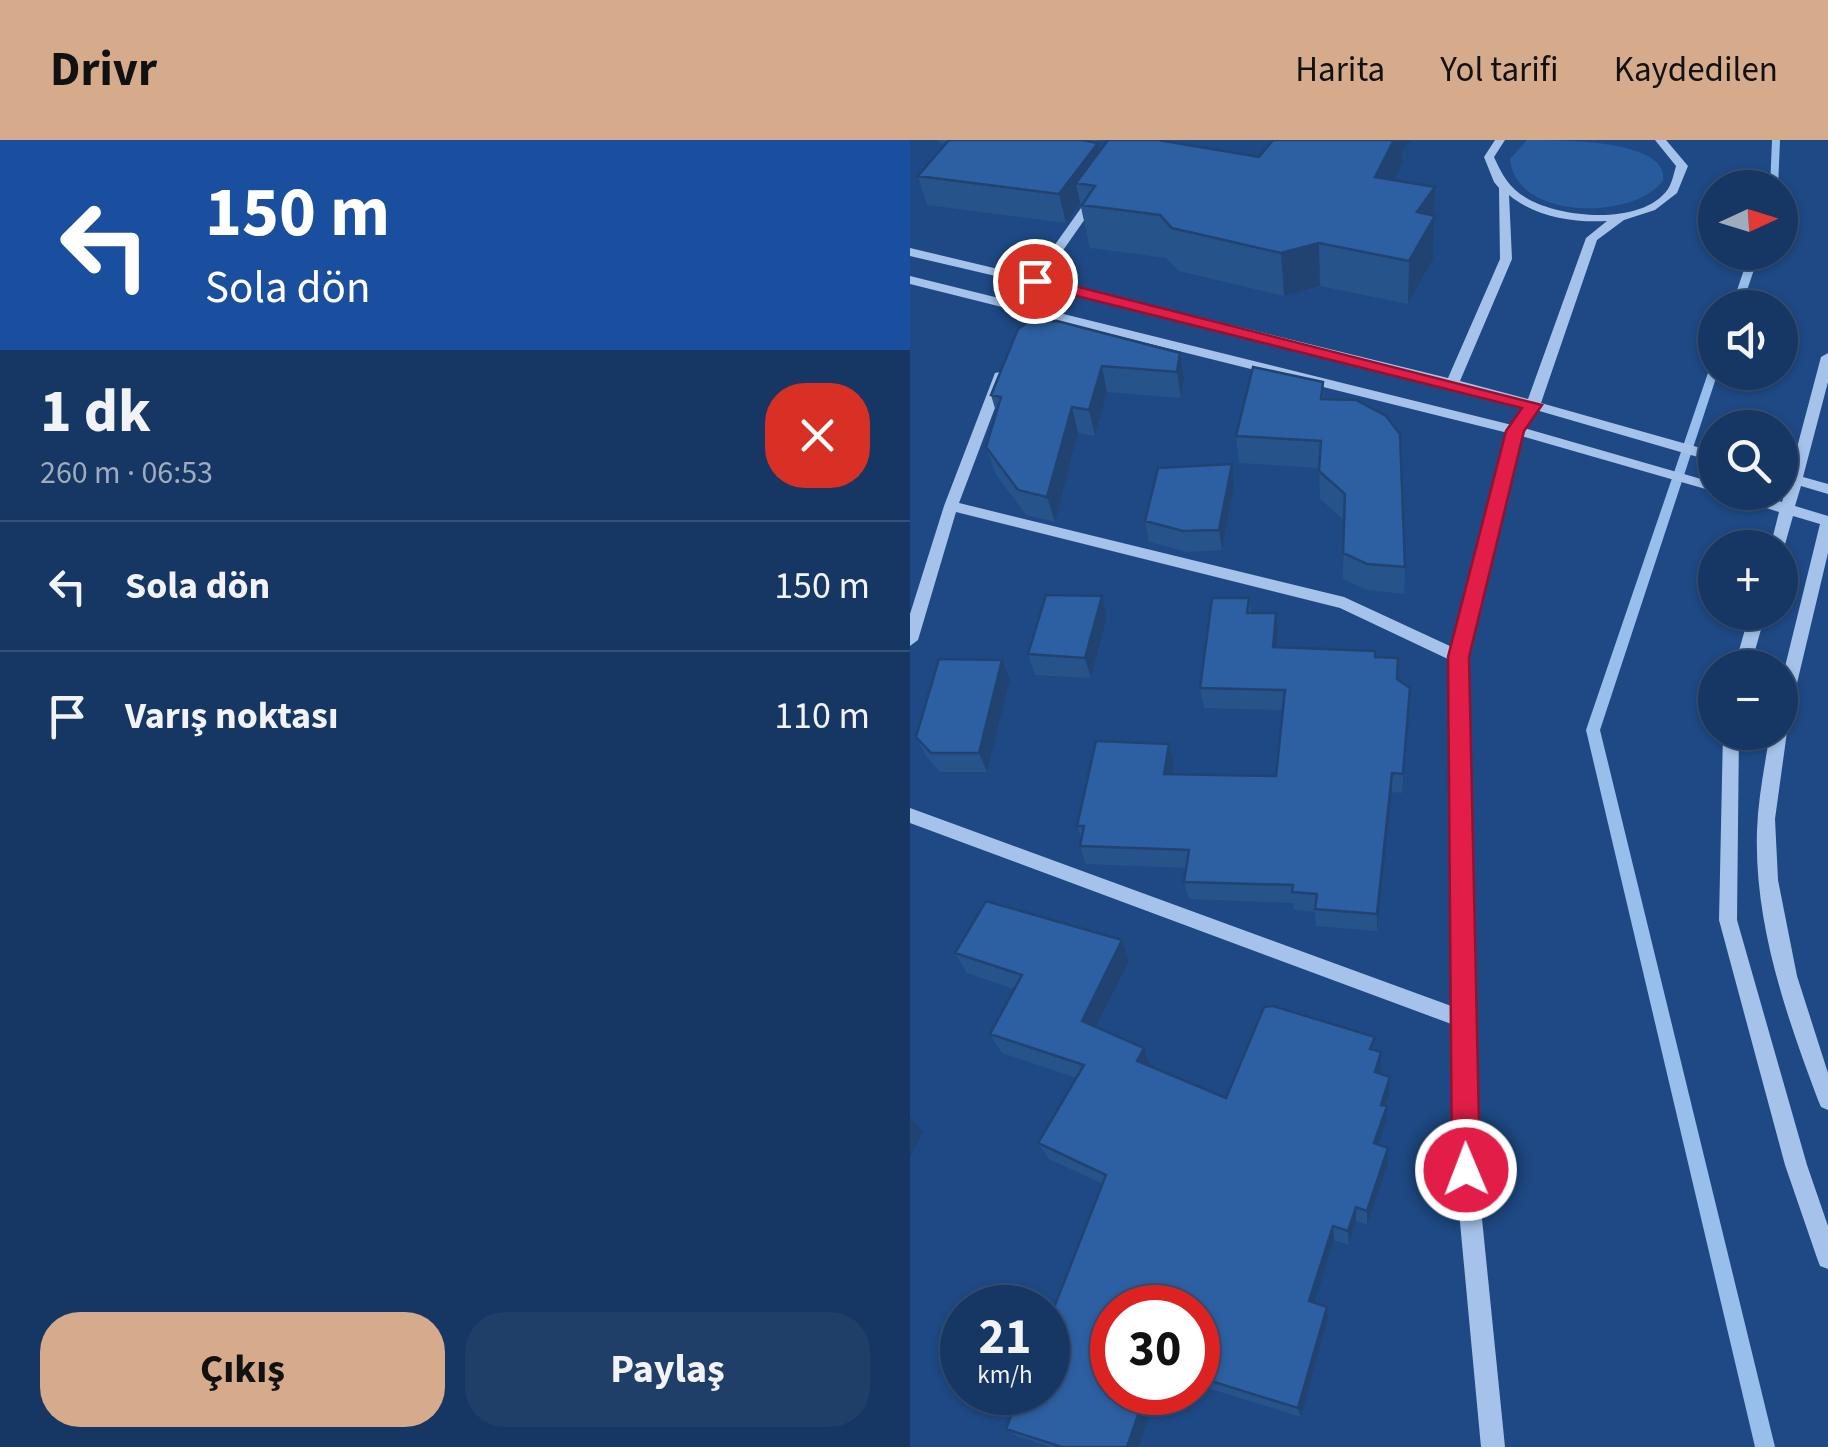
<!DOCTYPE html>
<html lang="tr">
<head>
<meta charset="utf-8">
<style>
	body { margin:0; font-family:"Source Sans 3",sans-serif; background:#1f3f69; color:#f1f3f6; height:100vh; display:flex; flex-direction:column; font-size:38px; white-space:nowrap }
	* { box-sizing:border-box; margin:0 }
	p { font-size:32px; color:#9eacbe }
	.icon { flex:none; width:55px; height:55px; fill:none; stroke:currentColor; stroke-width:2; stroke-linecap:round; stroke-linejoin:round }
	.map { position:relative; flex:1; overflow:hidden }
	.drawer { display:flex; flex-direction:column; background:#163763; width:910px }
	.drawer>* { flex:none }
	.top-card { background:#1a4fa0; color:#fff; overflow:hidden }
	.needle { width:65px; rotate:86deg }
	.fabs { position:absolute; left:788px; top:30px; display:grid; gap:20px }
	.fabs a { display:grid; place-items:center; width:100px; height:100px; border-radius:50%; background:#163763; box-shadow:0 2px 8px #0004,0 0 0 2px #355178; font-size:50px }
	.speed { position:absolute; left:30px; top:1145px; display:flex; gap:20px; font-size:50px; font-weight:700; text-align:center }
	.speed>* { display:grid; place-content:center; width:130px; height:130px; border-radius:50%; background:#163763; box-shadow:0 2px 8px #0004,0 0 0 2px #355178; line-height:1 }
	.speed small { font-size:25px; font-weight:400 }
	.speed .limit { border:15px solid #d22; background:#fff; color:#111 }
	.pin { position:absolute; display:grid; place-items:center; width:85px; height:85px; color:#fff; margin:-42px; border:5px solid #fff; border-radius:50%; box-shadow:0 2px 10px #0007 }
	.me { position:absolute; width:110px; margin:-55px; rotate:359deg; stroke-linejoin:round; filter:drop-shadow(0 0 8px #0008) }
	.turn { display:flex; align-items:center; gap:35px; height:210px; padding:0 40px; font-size:45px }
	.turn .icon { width:130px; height:130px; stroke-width:2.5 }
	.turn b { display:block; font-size:70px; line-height:85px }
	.round { display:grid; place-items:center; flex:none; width:105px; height:105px; border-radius:40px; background:#1f3f69 }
	.head { display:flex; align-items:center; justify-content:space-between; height:170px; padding:0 40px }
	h1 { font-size:60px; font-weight:700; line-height:75px }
	.action { display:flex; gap:20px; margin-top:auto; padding:20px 40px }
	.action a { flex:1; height:115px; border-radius:40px; background:#d6ab8b; color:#111; font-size:40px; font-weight:700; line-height:115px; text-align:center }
	.action a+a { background:#1f3f69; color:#f1f3f6 }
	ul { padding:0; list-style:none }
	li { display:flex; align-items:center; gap:30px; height:130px; padding:0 40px; border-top:2px solid #355178 }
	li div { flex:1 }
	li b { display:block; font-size:38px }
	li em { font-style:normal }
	header { display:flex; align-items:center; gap:60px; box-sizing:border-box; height:140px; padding:0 50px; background:#d6ab8b; color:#111 }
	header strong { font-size:48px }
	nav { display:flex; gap:55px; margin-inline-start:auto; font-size:35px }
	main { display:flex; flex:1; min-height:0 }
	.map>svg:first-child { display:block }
</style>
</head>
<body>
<header>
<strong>Drivr</strong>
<nav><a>Harita</a><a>Yol tarifi</a><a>Kaydedilen</a></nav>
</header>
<main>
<section class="drawer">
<div class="top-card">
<div class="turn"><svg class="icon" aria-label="left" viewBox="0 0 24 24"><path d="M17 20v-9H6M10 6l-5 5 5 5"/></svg><div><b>150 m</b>Sola dön</div></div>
</div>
<div class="head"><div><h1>1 dk</h1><p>260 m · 06:53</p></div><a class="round" style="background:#d93025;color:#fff"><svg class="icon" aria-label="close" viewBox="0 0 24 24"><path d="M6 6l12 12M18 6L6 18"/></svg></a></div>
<ul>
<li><svg class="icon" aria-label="left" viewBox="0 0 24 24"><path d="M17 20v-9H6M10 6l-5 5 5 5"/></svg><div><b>Sola dön</b></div><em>150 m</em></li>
<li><svg class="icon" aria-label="arrive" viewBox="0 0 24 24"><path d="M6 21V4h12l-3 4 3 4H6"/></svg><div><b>Varış noktası</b></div><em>110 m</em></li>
</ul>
<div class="action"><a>Çıkış</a><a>Paylaş</a></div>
</section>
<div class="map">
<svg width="918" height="1307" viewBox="0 0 918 1307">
	<rect width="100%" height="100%" fill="#1e4984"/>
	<path fill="#275b9c" d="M617 0C655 0 760 0 753 41 722 81 605 80 600 19Z"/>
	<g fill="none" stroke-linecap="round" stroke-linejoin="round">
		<path fill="#98beec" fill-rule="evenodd" d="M862 0H870L868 48H860Z
			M840 112H850L831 168H821Z
			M805 224V232H808L690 590 865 1307H845L676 590 800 227Z"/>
		<path fill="#a5c3ea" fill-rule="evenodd" d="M585 0H595L584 17C592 35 600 49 618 59 652 78 732 86 758 49 762 43 764 33 766 26L745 0H756L778 26 767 53 745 70 714 80 687 100 631 263 805 312V322L626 270 614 288 805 343 806 352 611 296 556 517 567 1029 595 1307H571L545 1029 544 885 0 683V668L544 867 540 520 430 468 46 372 8 500 0 506V474L34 366 85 233 90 232 97 236 49 363 434 457 542 507 598 293 0 144V136L602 285 615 267 303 187 0 116V108L122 137 181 54 185 53 191 56 133 139 538 238 590 119 589 48 584 42 574 17ZM599 55C625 77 664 83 697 81L676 98 618 259 550 241 602 119Z
			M918 213V242L893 337 918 344V354L891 346 885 366 918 376V413L878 581 873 587 877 592 865 679 868 740 887 836 918 933V970L911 967 908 960C876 875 844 783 847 691 848 658 855 625 860 592H870V547L910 384 883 376 874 408 870 412V408H860L869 372 815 355 813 352H838L872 362 877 343 870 341V331L880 334 911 217Z
			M840 472H856L840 528H824Z
			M813 592H829L827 780 897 1025 918 1086V1129L910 1126 907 1118 875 1025 809 780Z"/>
	</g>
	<path fill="#27538b" d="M28 0H188L186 2 189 12 349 17 363 0H503L493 8 492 24 484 40 525 47 523 119 498 164 410 146 374 156 269 131 256 118 180 108 170 63 156 83 17 65 8 36 36 4 29 3Z
		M108 189 270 213 274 239 271 258 197 252 185 296 168 293 145 382 116 375 85 333 76 307 86 272 81 255Z
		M413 242 414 259 495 427 494 454 457 450 433 439 434 380 410 359 409 328 329 323 326 296Z
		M322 324 324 345 312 410 277 412 239 402 235 381Z
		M339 458 341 473 368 494 367 507 465 517 487 539 499 568 492 653 482 652 467 791 406 786 405 772 384 770 383 763 279 759 274 742 276 728 176 724 170 706 171 697 167 686 259 604 264 623 262 634 366 636 373 570 294 568 290 548Z
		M197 476 181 538 125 535 118 514Z
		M100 540 77 632H30L16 616 6 597Z
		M212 800 219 821 187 887 234 908 241 927 316 958 465 911 471 912 470 934 480 937 479 955 476 966V983L469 1005 478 1008V1024L457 1085 446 1081 439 1105 424 1100 404 1163 417 1167 418 1178 391 1277 288 1245V1168L202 1252H247L229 1307H142L109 1297 96 1289 193 1044 139 1019 128 1003 167 938 92 913 80 894 104 849 57 833 45 813Z"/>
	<path fill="#204371" d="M484 0H503L493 8 492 24 465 80V37Z
		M188 3 193 32 166 43 170 63 156 83 149 54Z
		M525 47 523 119 498 164 499 121 507 72Z
		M409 103 410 146 374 156 371 113Z
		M270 213 274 239 271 258 267 232Z
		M192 226 197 252 185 296 179 270Z
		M162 267 168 293 145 382 137 357Z
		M322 324 324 345 312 410 309 390Z
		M192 456 197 476 181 538 175 518Z
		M366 473 368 494 365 527 363 507Z
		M92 520 100 540 77 632 69 613Z
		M259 604 264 623 259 653 254 634Z
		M482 633V652L467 791V774Z
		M212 800 219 821 180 900 172 881Z
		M234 908 241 927 227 921Z
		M471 912V930L464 950 465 932Z
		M480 937 479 955 470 982 471 965Z
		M477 966 476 983 464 1019V1003Z
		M1 978 13 992 0 1017V981Z
		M478 1008V1024L457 1085V1071Z
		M446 1067V1081L439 1105 438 1091Z
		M423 1086 424 1100 401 1173 399 1161Z
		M417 1167 418 1178 391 1277 388 1268Z
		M236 1252H247L229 1307H217Z"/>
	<path fill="#2d60a2" stroke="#204371" stroke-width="2.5" d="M39 0H172L188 3 149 54 8 36Z
		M198 0H248L349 17 363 0H484L465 37 525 47 507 72 525 76 499 121 409 103 371 113 262 88 250 75 172 65 185 46 166 43Z
		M147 181 270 213 267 232 192 226 179 270 162 267 137 357 108 350 76 307 91 257 81 255 108 189 118 182Z
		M343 227 413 242 411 259 446 260 476 276 490 294 495 427 457 424 433 413 435 354 409 331 411 301 326 296Z
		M322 324 309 390 273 391 235 381 248 328Z
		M136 455 192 456 175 518 118 514Z
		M302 458H339L337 473H366L363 507 465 511V517L488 518 487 539 500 548 493 634 482 633 467 774 405 769 407 754 382 752 383 745 274 742 279 710 170 706 174 686H167L186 601 259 604 254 634 366 636 375 550 290 548Z
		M29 519 92 520 69 613H21L6 597Z
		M76 761 212 800 172 881 234 908 227 921 316 958 354 867 363 866 465 897 460 909 471 912 465 932 480 937 471 965 477 966 464 1003 478 1008 457 1071 446 1067 438 1091 423 1086 399 1161 417 1167 388 1268 288 1237V1168H202V1252H236L217 1307H152L96 1289 110 1252H138V1183L196 1035 128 1003 174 925 80 894 112 835 45 813Z"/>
	<path fill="#e11d48" stroke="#92132f" stroke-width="2.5" d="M125 136 632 265 614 291 559 517 570 1030 566 1039 556 1043 546 1039 542 1030 538 517 596 291 612 268 119 144 117 141Z"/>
</svg>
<div class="fabs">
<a><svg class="needle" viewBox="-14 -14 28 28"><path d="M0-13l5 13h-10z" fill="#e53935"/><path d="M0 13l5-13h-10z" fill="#9eacbe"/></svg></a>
<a><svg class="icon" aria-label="sound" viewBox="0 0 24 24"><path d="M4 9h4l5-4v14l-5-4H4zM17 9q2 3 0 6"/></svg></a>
<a><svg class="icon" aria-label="search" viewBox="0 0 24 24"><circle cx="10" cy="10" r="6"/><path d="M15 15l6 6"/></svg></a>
<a>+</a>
<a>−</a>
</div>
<div class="speed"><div>21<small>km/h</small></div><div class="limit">30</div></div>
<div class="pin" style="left:125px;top:141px;background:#d93025"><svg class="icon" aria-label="arrive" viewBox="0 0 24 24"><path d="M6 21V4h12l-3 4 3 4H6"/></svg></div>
<svg class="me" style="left:556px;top:1030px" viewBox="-20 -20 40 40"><circle r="17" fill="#e11d48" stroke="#fff" stroke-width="3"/><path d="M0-11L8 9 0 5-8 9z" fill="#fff"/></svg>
</div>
</main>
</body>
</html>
